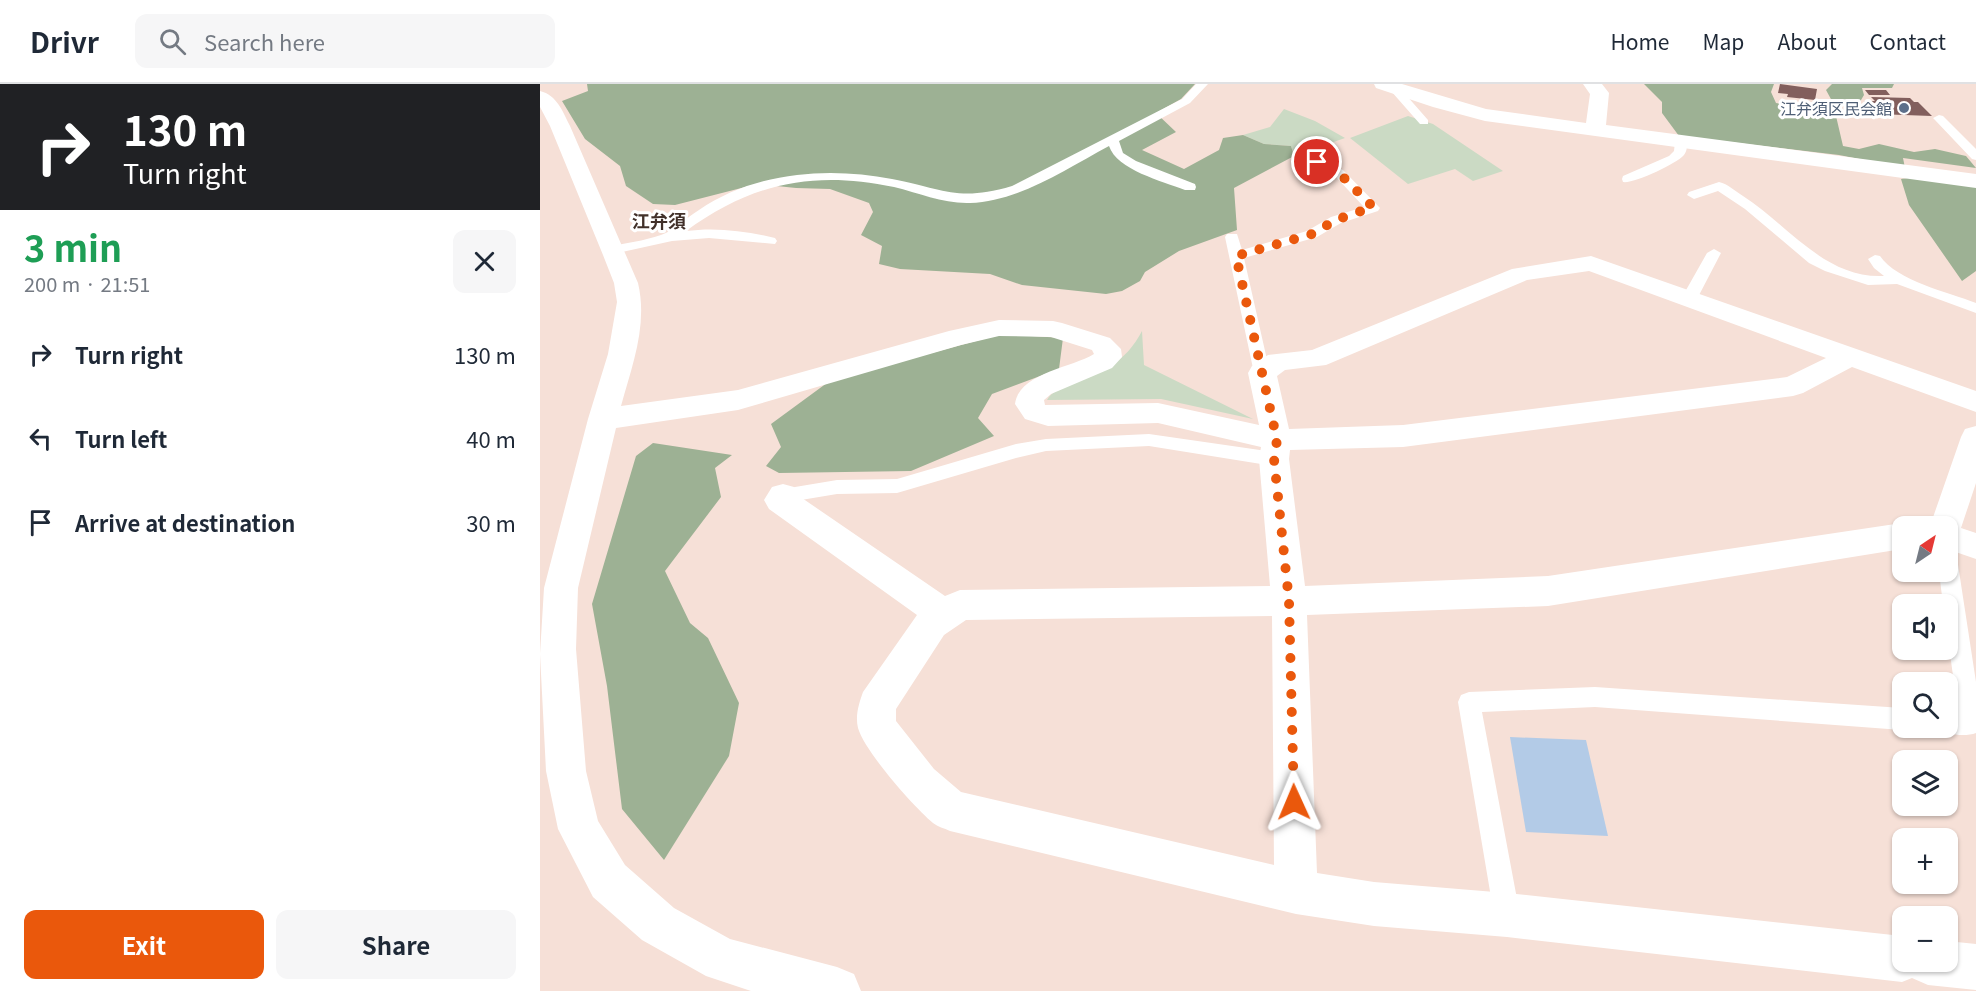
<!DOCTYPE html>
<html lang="en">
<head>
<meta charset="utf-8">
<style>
	body { margin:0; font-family:Georgia,"Noto Sans JP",serif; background:#f6f6f7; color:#1f2937; height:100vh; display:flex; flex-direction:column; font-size:22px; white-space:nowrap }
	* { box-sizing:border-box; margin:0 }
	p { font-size:20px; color:#747a83 }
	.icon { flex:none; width:33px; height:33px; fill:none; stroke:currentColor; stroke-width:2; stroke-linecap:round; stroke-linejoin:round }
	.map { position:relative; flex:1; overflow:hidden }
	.details { display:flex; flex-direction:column; background:#fff; width:540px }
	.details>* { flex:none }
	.guide { background:#202124; color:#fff; overflow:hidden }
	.needle { width:39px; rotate:35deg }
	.tools { position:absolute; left:1352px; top:432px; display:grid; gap:12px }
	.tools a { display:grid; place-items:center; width:66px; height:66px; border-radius:12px; background:#fff; box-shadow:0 2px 4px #0004; font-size:30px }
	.pin { position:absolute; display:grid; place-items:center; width:51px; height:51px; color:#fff; margin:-26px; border:3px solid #fff; border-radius:50%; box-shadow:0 2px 6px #0007 }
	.me { position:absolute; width:66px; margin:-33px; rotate:359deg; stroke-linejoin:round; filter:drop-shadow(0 0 4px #0008) }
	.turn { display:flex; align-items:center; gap:21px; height:126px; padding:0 24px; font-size:27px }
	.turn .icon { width:78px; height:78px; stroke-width:2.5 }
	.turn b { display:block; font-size:42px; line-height:51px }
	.round { display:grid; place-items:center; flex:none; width:63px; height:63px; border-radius:12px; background:#f6f6f7 }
	.summary { display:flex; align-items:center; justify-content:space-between; height:102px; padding:0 24px }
	h1 { font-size:36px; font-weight:700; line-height:45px; color:#1e9e55 }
	.cta { display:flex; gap:12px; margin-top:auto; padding:12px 24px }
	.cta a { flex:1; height:69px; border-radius:12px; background:#ea580c; color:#fff; font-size:24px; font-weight:700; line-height:69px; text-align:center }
	.cta a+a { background:#f6f6f7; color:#1f2937 }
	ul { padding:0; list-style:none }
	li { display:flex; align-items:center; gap:18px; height:84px; padding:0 24px }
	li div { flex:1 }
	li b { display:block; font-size:22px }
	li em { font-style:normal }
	header { display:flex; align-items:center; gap:36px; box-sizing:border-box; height:84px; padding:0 30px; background:#fff; border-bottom:2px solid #e0e1e3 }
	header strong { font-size:28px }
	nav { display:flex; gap:33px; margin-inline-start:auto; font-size:21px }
	.search { width:420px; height:54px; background:#f6f6f7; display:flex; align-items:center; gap:15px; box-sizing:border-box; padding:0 21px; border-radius:12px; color:#747a83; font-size:22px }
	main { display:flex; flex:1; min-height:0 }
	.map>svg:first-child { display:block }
</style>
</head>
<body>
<header>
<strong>Drivr</strong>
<div class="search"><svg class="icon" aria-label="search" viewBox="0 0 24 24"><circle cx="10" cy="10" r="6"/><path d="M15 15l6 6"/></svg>Search here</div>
<nav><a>Home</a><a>Map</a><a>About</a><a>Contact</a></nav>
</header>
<main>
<section class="details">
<div class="guide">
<div class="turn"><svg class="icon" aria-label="right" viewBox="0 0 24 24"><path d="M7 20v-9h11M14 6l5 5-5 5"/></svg><div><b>130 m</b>Turn right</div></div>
</div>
<div class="summary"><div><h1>3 min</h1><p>200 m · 21:51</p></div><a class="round"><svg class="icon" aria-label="close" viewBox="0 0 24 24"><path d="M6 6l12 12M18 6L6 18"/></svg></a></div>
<ul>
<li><svg class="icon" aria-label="right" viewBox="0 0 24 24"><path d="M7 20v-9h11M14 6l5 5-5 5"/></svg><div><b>Turn right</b></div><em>130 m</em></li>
<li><svg class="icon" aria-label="left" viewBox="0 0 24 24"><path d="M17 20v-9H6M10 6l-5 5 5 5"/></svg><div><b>Turn left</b></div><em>40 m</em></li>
<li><svg class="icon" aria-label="arrive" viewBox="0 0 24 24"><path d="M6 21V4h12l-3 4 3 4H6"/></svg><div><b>Arrive at destination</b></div><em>30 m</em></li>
</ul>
<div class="cta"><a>Exit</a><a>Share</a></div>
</section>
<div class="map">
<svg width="1436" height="907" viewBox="0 0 1436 907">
	<rect width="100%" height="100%" fill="#f6e0d7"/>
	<path fill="#cbdac4" d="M744 25 775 37 805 54 754 72 751 62 724 60 703 51 730 43Z
		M868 32 893 40 963 87 933 97 915 85 868 100 810 54Z
		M602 247 604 281 713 335 621 315 507 316C516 300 553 291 570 282 584 274 594 262 602 247Z"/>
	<path fill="#9db194" d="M47 0H655L641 15 616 29 636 48 602 66 644 85 679 66 683 54 703 51 724 60 751 62 754 72 694 104 697 146 639 167 605 188 600 197 582 207 566 210 482 201 450 190 360 185 339 180 342 162 321 151 333 128 329 119 290 105 256 104 217 100 135 121 113 120 86 102 80 82 45 55 22 17 48 7Z
		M1104 0H1234L1231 8 1236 19 1296 32 1303 62 1319 65 1339 60 1374 68 1395 65 1426 72 1436 84 1363 74 1365 84 1299 71 1139 52 1122 29V18Z
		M1292 0H1354L1352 4H1322L1324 11 1318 21 1292 17 1286 6Z
		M1368 94 1436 103V187L1422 197 1369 121 1361 95Z
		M462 250 523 254 519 285 452 310 438 334 454 352 371 387 239 389 226 382 241 363 231 340 291 296Z
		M113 359 192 371 175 384 181 413 125 487 150 539 168 554 199 619 189 672 124 776 82 725 67 602 52 520 96 372Z"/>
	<path fill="#b3cbe7" d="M970 653 1046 656 1068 752 986 748Z"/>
	<path fill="#825f5d" d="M1240 0 1277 5 1275 16 1247 13 1248 10 1238 9Z
		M1325 6H1346L1350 11H1329Z
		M1331 13 1370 14 1374 18H1378L1392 32 1336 30 1324 17H1335Z"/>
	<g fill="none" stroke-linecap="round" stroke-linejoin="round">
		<path fill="#fff" fill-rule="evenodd" d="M656 0H668L650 19 579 57 583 69 596 77 655 100 656 103 655 106H645C622 97 577 86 569 62 526 85 480 117 430 119 404 120 379 109 354 103 273 86 212 99 146 147 176 143 206 147 235 154L237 157 235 160 169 154 132 157 73 170 66 166 68 163C85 159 104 157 121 151 134 147 147 133 159 126 188 106 222 95 257 91 288 87 321 89 352 95 404 105 418 118 472 102L642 15Z
			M855 2 859 3 888 36V40H880L851 7 849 5Z
			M1399 31 1403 32 1436 65V76L1432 75 1395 36 1393 34Z
			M1141 54 1147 58C1147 63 1147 67 1144 71 1136 80 1094 100 1083 98L1082 95 1083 92 1129 72 1134 67 1135 58Z
			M777 74 803 86 840 124 838 127 801 139 777 153 704 174 730 289 728 293H716L714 289 685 153 687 150H697L702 166 767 147 791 133 824 123 795 92 773 81 771 78Z
			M1179 98C1188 100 1195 107 1203 112 1248 141 1285 195 1344 192L1334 184 1328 175 1335 171 1340 172C1357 197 1408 208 1436 219V229L1357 200 1328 201 1285 187 1269 179 1205 125 1178 107 1154 115 1147 111 1149 108Z
			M1174 165 1181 169 1157 215 1154 218H1144L1141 215 1167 169Z
			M609 350 734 368 740 370 743 375 740 380 734 382 609 362 506 367 476 374 357 409 297 410 243 419 236 417 234 412 236 407 243 405 297 396 357 395 476 360 506 355Z
			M1407 466 1414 468 1417 474 1436 598V649C1425 653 1407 651 1398 644H1407V627L1418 628 1407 548V520H1403L1399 488H1407Z
			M1055 603 1362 624V644H1368L1362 646 1055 623 942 628 980 831 976 840 967 844 958 840 954 831 918 618 921 611 929 608Z"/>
		<path fill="#fff" fill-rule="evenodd" d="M834 0H862L946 25 1046 39 1050 10 1043 0H1062L1069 9 1066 41 1436 90V104L945 37 893 23 836 4Z
			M0 7C17 11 23 28 30 42L98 199C108 241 92 282 81 322L198 306 409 247 459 236 513 237 522 239 570 254 581 265 582 273 572 284 511 310 504 316 505 321 618 319 719 341 708 289 712 282 728 271 772 266 972 185 1051 172 1436 307V328L1312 283 1263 309 1253 312 863 363 750 366 749 375 765 502 1008 492 1362 439 1373 442H1362V465L1008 522 767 531 777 789 834 798 967 809 1362 852V878H1407V857L1436 860V906L1388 901 1372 894 1362 898 967 853 834 842 756 830 410 747C404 744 398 743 393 739 374 723 325 668 318 644 315 632 319 619 323 608L377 531 229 425 224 416 232 403 243 400 254 403 259 412 405 512 420 506 730 502 719 375 721 363 618 339 508 342 485 335 475 320C479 289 531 284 554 270L552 266 511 253 459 252 421 261 198 326 76 344 38 504 36 565 46 687 58 737 85 781 134 824 190 855 297 883 314 890 321 907H211L166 892 102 856 53 813 18 745 6 687 0 570 4 504 48 335 68 270 77 218 74 199 63 171 10 42 0 23ZM1049 187 1286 274 1247 293 863 341 749 345 737 292 745 286 786 281 987 196ZM732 532 734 781 421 708 394 685 356 637V625L404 551 426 536Z
			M1436 342V399L1421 444 1436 449V475L1407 465V442H1390L1421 353 1425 345Z"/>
	</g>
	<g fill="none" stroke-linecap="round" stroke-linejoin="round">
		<path stroke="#ea580c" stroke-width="10" stroke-dasharray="0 18" d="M754 718 749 517 734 375 737 356 696 172 772 150 796 136 833 123 799 89 777 78"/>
	</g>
	<circle fill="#5c6f8a" stroke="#fff" stroke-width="2" cx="1364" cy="24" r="6"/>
	<g text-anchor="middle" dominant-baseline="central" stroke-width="6" stroke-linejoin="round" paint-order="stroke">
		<g font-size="16" fill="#4e5e75" stroke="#fff" text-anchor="end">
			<text x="1352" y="24">江弁須区民会館</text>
		</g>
		<g font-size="18" font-weight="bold" fill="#413029" stroke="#fff">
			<text x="119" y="136">江弁須</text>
		</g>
	</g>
</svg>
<div class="tools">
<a><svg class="needle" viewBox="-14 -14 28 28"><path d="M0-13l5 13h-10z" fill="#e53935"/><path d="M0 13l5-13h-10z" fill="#747a83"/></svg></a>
<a><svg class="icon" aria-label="sound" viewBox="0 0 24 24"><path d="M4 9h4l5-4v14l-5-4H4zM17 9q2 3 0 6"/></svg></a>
<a><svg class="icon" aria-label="search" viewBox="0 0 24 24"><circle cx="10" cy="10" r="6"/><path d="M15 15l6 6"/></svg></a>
<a><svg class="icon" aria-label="layers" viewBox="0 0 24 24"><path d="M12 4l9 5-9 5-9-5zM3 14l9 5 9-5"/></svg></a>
<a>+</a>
<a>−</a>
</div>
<div class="pin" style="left:777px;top:78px;background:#d93025"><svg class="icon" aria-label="arrive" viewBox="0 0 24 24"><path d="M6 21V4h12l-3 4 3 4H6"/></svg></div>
<svg class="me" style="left:754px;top:718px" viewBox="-20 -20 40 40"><path d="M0-17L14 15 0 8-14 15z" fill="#ea580c" stroke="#fff" stroke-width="4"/></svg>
</div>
</main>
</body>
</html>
